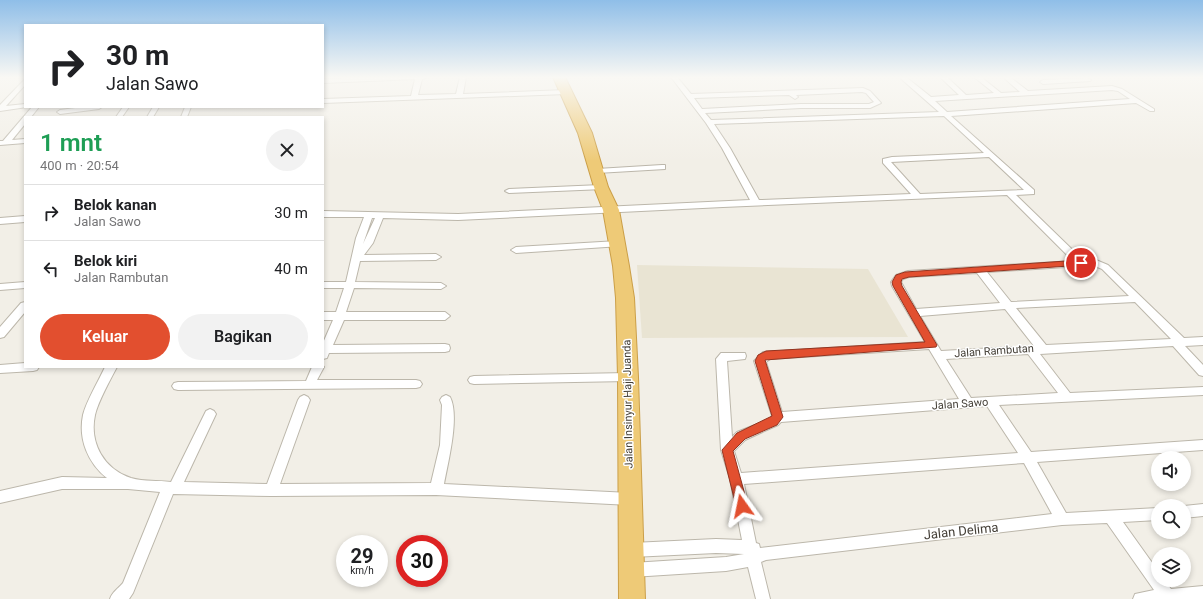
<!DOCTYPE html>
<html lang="id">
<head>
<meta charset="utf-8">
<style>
	body { margin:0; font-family:Roboto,sans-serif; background:#f2f2f2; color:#202124; height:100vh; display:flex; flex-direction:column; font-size:15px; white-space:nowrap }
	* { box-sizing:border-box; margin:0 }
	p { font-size:13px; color:#757577 }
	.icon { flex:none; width:22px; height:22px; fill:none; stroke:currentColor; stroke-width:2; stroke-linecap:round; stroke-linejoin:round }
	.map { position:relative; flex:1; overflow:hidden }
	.sheet { position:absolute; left:24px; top:116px; width:300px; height:252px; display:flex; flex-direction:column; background:#fff; border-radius:0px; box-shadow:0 2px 6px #0003 }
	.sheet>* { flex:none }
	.banner { position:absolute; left:24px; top:24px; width:300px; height:84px; border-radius:0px; box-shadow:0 2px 6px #0003; background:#fff; color:#202124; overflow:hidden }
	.tools { position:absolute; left:1151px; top:451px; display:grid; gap:8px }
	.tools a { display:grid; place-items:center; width:40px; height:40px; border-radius:50%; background:#fff; box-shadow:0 2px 6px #0003; font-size:20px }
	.speed { position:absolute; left:336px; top:535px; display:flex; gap:8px; font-size:20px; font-weight:700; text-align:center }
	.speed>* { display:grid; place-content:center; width:52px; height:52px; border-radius:50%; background:#fff; box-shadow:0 2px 6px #0003; line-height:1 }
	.speed small { font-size:10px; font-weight:400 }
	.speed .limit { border:6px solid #d22; background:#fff; color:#111 }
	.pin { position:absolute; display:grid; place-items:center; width:34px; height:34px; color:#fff; margin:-17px; border:2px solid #fff; border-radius:50%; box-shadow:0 1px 4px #0007 }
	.me { position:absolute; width:44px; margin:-22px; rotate:348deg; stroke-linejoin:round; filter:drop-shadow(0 0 3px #0008) }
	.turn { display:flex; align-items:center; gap:14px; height:84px; padding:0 16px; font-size:18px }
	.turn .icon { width:52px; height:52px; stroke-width:2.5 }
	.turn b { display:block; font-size:28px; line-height:34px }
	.round { display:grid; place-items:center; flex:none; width:42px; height:42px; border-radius:21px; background:#f2f2f2 }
	.headline { display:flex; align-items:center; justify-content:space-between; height:68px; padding:0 16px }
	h1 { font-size:24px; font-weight:600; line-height:30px; color:#1e9e55 }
	.cta { display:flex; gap:8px; margin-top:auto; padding:8px 16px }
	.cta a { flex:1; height:46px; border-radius:24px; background:#e24f2f; color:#fff; font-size:16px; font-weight:600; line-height:46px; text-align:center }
	.cta a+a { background:#f2f2f2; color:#202124 }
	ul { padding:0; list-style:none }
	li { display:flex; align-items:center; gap:12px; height:56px; padding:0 16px; border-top:1px solid #e0e0e0 }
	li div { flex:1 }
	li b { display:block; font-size:15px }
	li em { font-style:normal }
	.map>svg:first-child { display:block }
</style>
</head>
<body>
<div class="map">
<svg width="1203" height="599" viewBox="0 0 1203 599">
	<rect width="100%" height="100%" fill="#f2efe7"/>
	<path fill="#e9e4d3" d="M637 265 868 269 908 337 642 338Z"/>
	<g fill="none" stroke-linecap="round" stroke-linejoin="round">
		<g stroke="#bcb7ab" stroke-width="2">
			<path id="street" d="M370 77H429L422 79 418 95 456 94 460 77H466L463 94 566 90 569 92 566 94 323 103V99L411 96 415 79 323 83V79Z
				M671 77H677L691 94 863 88 870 91 881 103 870 108H801L705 113 711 120 939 112 899 77H906L931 97 959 95 940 77H947L966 95 994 93 974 77H981L1001 93 1020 92 1003 77H1010L1028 91 1112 86 1122 89 1154 109V111H1150L1136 103 951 116 1034 190V194L1016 195 1083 260H1096L1108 265 1184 338 1203 337V345L1185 346 1203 365V376L1199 375 1173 346 1040 354 1070 393 1203 387V395L999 405 1031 452 1203 440V450L1037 462 1066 513 1158 508V520L1123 522 1158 571V580H1164L1171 589 1203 586V599H1133L1135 594 1154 590 1107 523 1062 525 766 560 761 562 770 599H756L748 567 726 571 632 577 627 575 625 570 627 565 632 563 726 557 744 554 716 553 632 557 627 555 625 550 627 545 632 543 716 539 742 540 730 479 721 450 716 359 721 353H745L746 356 745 359 727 361 732 437 737 432 770 419 772 416 754 361 763 352 925 342 892 286 891 282 896 275 908 271 1073 261 1007 195 723 207 458 220 383 218 373 243 364 255 436 254 441 257 436 260 360 261 355 282 441 283 446 286 441 289 354 288 346 312H445L450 316 445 320H344L333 345 445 344 449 345 450 348 449 351 445 352 329 353 327 358 323 359V343L333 320H323V312H336L344 288H323V282H346L356 238 364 217H323V211L458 214 750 200 722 148 706 123ZM1112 90 1118 91 1130 99 947 112 935 101ZM862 92 866 93 874 102 869 104H801L702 109 694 98 789 95 795 99 798 97 796 95ZM944 116 984 153 892 157 883 159V163L911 194 759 200 730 148 714 124ZM989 157 1024 190 920 194 891 162ZM372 218H375L363 244ZM1081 266H1095L1102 269 1129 296 1011 302 987 272ZM977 273 1000 303 916 309 901 282 903 279 909 277ZM1135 302 1171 339 1046 345 1016 308ZM1005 309 1034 346 941 351 920 316ZM929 349 959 399 782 412 766 362 770 359ZM1028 354 1058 393 971 398 946 359ZM987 406 1018 453 741 473 734 451 745 440 778 425 781 422ZM1024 463 1052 514 760 548 759 544 756 543 744 484Z
				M1088 78 1091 80 1090 81 1043 84 1040 82 1043 80Z
				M25 79V85L6 106 25 104V107H27L0 111V105Z
				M32 107H39L31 117H25V124L12 140 25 139V143L0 145V141H3Z
				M83 107H102L99 109 60 114 57 112 60 110Z
				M123 107H129L122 117H116Z
				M153 107H159L153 117H147Z
				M185 107H191L187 117H181Z
				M662 165H665V169L597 173 593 171 597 169Z
				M601 185H604V189L509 193 505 191 509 189Z
				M25 216V222L0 224V218Z
				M618 241 621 242 623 244 621 246 516 253 511 250 516 247Z
				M25 282V288L0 290V284Z
				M25 302V312L4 337 0 338V327L21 303Z
				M25 363V367H39L37 370 33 371 0 373V365Z
				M323 366 324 367 317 380H416L420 381 422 384 420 387 416 388 178 390 174 389 172 386 174 383 178 382 306 381 312 367Z
				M105 367H117C110 380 98 402 95 415 89 443 104 469 131 478 144 482 159 480 171 482L206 411 210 409 214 411 216 414 184 482 267 484 298 400 300 397 304 395 308 397 310 400 280 484 431 483 440 445 442 405 440 400 442 397 446 395 450 397C460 416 448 462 444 484L630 493 635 495 637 499 635 503 630 505 436 495 271 496 173 494 133 593 129 599H110C112 592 118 589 123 583L160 492 128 489H62L0 503V491L62 477 107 478C88 463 78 439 83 415 86 402 99 380 105 367Z
				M628 373 632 374 634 377 632 380 628 381 474 384 470 383 468 380 470 377 474 376Z
				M1203 504V516L1184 518V506Z"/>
		</g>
		<g stroke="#cb9f48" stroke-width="2">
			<path id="highway" d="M553 77H565L592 133 608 187 619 210 629 266 634 298 638 377 645 599H619L618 377 616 298 613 266 603 210 594 187 578 133Z"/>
		</g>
		<use href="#street" fill="#fff" fill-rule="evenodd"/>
		<use href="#highway" fill="#eeca77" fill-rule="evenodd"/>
	</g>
	<linearGradient id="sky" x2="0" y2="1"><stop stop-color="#8fbee8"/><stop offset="0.48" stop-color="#f9f8f4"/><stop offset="1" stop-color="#f9f8f4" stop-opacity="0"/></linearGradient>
	<rect width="1203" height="161" fill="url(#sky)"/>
	<path fill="#e24f2f" stroke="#93331f" d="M1081 260 1084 261V265L909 277 902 279 901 282 902 286 937 345 936 347 765 360 783 417 777 425 745 439 733 451 748 506 746 510 742 512 737 510 722 450 737 433 772 416 755 361 758 355 766 351 925 342 893 286 892 282 896 275 905 272Z"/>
	<g text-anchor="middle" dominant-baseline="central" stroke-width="3" stroke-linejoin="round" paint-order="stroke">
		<g font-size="11" fill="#443f37" stroke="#fff">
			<text transform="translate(994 351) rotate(-4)">Jalan Rambutan</text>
			<text transform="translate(628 404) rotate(-91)">Jalan Insinyur Haji Juanda</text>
			<text transform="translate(960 404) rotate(-4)">Jalan Sawo</text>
		</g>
		<g font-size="13" fill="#443f37" stroke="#fff">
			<text transform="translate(961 531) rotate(-6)">Jalan Delima</text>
		</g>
	</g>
</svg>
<div class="tools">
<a><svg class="icon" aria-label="sound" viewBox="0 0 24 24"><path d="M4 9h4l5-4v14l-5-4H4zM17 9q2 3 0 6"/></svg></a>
<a><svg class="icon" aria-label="search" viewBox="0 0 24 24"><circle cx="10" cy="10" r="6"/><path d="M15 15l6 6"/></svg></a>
<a><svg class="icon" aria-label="layers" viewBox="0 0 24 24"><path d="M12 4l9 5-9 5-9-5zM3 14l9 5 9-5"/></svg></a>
</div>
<div class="speed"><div>29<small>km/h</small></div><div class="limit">30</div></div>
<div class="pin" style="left:1081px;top:263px;background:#d93025"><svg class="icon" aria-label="arrive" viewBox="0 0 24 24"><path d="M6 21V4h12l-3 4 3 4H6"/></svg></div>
<svg class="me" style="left:742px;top:506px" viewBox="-20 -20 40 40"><path d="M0-17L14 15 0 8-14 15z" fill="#e24f2f" stroke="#fff" stroke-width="4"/></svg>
<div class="banner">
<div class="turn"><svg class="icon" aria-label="right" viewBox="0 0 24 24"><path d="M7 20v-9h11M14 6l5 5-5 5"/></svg><div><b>30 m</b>Jalan Sawo</div></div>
</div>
<section class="sheet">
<div class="headline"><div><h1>1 mnt</h1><p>400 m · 20:54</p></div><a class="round"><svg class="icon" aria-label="close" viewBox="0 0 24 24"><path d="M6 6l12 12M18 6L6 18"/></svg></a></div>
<ul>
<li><svg class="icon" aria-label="right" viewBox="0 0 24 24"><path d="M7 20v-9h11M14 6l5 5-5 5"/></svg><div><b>Belok kanan</b><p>Jalan Sawo</p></div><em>30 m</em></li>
<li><svg class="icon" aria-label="left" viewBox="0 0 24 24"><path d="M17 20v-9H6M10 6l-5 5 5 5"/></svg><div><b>Belok kiri</b><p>Jalan Rambutan</p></div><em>40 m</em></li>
</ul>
<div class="cta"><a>Keluar</a><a>Bagikan</a></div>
</section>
</div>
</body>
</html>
